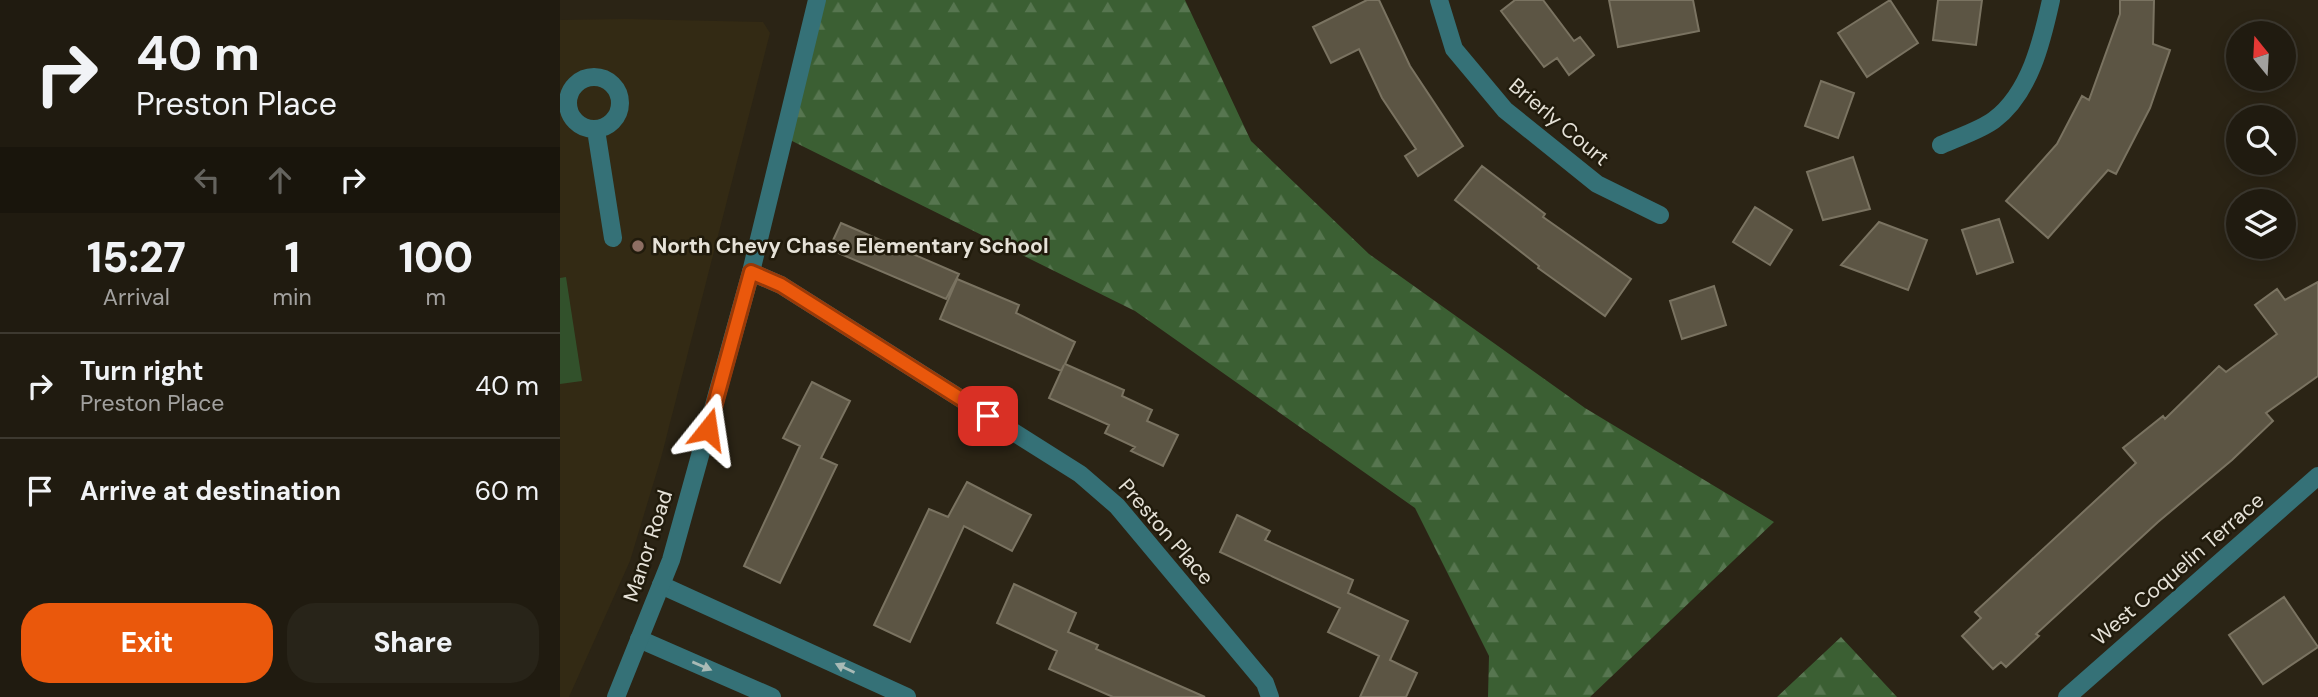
<!DOCTYPE html>
<html lang="en">
<head>
<meta charset="utf-8">
<style>
	body { margin:0; font-family:"DM Sans",sans-serif; background:#282419; color:#f1f3f6; height:100vh; display:flex; flex-direction:column; font-size:26px; white-space:nowrap }
	* { box-sizing:border-box; margin:0 }
	p { font-size:23px; color:#a2a19f }
	.icon { flex:none; width:38px; height:38px; fill:none; stroke:currentColor; stroke-width:2; stroke-linecap:round; stroke-linejoin:round }
	.map { position:relative; flex:1; overflow:hidden }
	.panel { display:flex; flex-direction:column; background:#201b10; width:560px }
	.panel>* { flex:none }
	.guide { background:#201b10; color:#f1f3f6; overflow:hidden }
	.needle { width:46px; rotate:342deg }
	.controls { position:absolute; left:1666px; top:21px; display:grid; gap:14px }
	.controls a { display:grid; place-items:center; width:70px; height:70px; border-radius:50%; background:#201b10; box-shadow:0 4px 18px #0003,0 0 0 2px #3d3930; font-size:35px }
	.pin { position:absolute; display:grid; place-items:center; width:60px; height:60px; color:#fff; margin:-30px; border-radius:14px; box-shadow:0 4px 10px #0006 }
	.me { position:absolute; width:77px; margin:-38px; rotate:15deg; stroke-linejoin:round; filter:drop-shadow(0 0 5px #0008) }
	.turn { display:flex; align-items:center; gap:24px; height:147px; padding:0 21px; font-size:32px }
	.turn .icon { width:91px; height:91px; stroke-width:2.5 }
	.turn b { display:block; font-size:49px; line-height:60px }
	.lanes { display:flex; align-items:center; height:66px; padding:0 21px; background:#0003; justify-content:center; gap:35px; direction:ltr }
	.lanes .off { opacity:.35 }
	.eta { display:flex; justify-content:space-evenly; align-items:center; height:119px; text-align:center }
	.eta b { font-size:42px; font-weight:800; line-height:49px }
	.button { display:flex; gap:14px; margin-top:auto; padding:14px 21px }
	.button a { flex:1; height:80px; border-radius:28px; background:#ea580c; color:#fff; font-size:28px; font-weight:800; line-height:80px; text-align:center }
	.button a+a { background:#282419; color:#f1f3f6 }
	ul { padding:0; list-style:none }
	li { display:flex; align-items:center; gap:21px; height:105px; padding:0 21px; border-top:2px solid #3d3930 }
	li div { flex:1 }
	li b { display:block; font-size:26px }
	li em { font-style:normal }
	main { display:flex; flex:1; min-height:0 }
	.map>svg:first-child { display:block }
</style>
</head>
<body>
<main>
<section class="panel">
<div class="guide">
<div class="turn"><svg class="icon" aria-label="right" viewBox="0 0 24 24"><path d="M7 20v-9h11M14 6l5 5-5 5"/></svg><div><b>40 m</b>Preston Place</div></div>
<div class="lanes"><svg class="icon off" aria-label="left" viewBox="0 0 24 24"><path d="M17 20v-9H6M10 6l-5 5 5 5"/></svg><svg class="icon off" aria-label="ahead" viewBox="0 0 24 24"><path d="M12 20V5M6 11l6-6 6 6"/></svg><svg class="icon" aria-label="right" viewBox="0 0 24 24"><path d="M7 20v-9h11M14 6l5 5-5 5"/></svg></div>
</div>
<div class="eta">
<div><b>15:27</b><p>Arrival</p></div>
<div><b>1</b><p>min</p></div>
<div><b>100</b><p>m</p></div>
</div>
<ul>
<li><svg class="icon" aria-label="right" viewBox="0 0 24 24"><path d="M7 20v-9h11M14 6l5 5-5 5"/></svg><div><b>Turn right</b><p>Preston Place</p></div><em>40 m</em></li>
<li><svg class="icon" aria-label="arrive" viewBox="0 0 24 24"><path d="M6 21V4h12l-3 4 3 4H6"/></svg><div><b>Arrive at destination</b></div><em>60 m</em></li>
</ul>
<div class="button"><a>Exit</a><a>Share</a></div>
</section>
<div class="map">
<svg width="1758" height="697" viewBox="0 0 1758 697">
	<defs>
		<pattern id="forest-firs" width="22" height="20" patternUnits="userSpaceOnUse" patternTransform="scale(1.75)"><rect width="22" height="20" fill="#3b5f33"/><path d="M5 1l3.5 6h-7zM16 11l3.5 6h-7z" fill="#577650"/></pattern>
	</defs>
	<rect width="100%" height="100%" fill="#2b2415"/>
	<path fill="#332a14" d="M66 19 203 22 210 33 101 458 70 561 9 697H0V20Z"/>
	<path fill="url(#forest-firs)" d="M257 0H625L691 141 809 254 1025 408 1214 522 1030 697H928L929 656 855 508 575 311 224 137Z
		M1281 637 1337 697H1217Z"/>
	<path fill="#32512b" d="M6 277 22 381 0 384V278Z"/>
	<path fill="#5c5544" stroke="#7a7361" stroke-width="2" d="M807 0H819L850 66 903 146 858 176 845 156 856 149 822 98 799 49 771 63 753 27Z
		M955 0H983L1014 41 1020 37 1034 55 1009 75 997 58 984 67 941 11Z
		M1049 0H1133L1139 31 1058 47Z
		M1330 0 1358 43 1307 77 1278 33Z
		M1378 0H1422L1416 45 1373 40Z
		M1560 0H1594L1593 44 1610 50 1590 108 1556 174 1548 170 1488 238 1446 201 1497 144 1522 96 1529 100 1560 14Z
		M1261 81 1294 93 1278 138 1245 126Z
		M1293 157 1310 209 1263 220 1247 172Z
		M922 166 985 214 983 217 1071 279 1045 316 978 268 979 266 895 200Z
		M1195 207 1232 230 1210 265 1173 242Z
		M1439 219 1453 262 1417 274 1402 230Z
		M1319 222 1367 240 1348 290 1281 265Z
		M281 223 399 274 386 299 269 249Z
		M397 279 459 305 456 313 515 342 505 364 564 390 562 396 592 410 587 421 618 435 603 466 571 451 575 447 545 433 549 425 489 398 504 365 501 371 380 319Z
		M1758 282V376L1706 413 1713 421 1672 460 1598 522 1476 634 1479 636 1446 667 1441 662 1433 669 1402 636 1421 618 1415 612 1576 463 1563 448 1603 416 1605 419 1659 366 1666 372 1717 334 1695 305 1717 289 1725 300Z
		M1154 286 1166 325 1122 339 1110 301Z
		M252 382 290 401 261 458 277 465 220 583 184 566 240 446 223 438Z
		M407 482 471 515 452 551 404 526 350 642 314 625 369 509 388 517Z
		M677 515 710 531 705 540 793 580 788 593 848 621 830 660 857 673 846 697H800L819 656 768 632 780 608 660 552Z
		M454 584 516 613 508 632 538 645 536 649 645 697H553L489 669 497 651 437 623Z
		M1724 597 1758 647 1703 684 1669 635Z"/>
	<g fill="none" stroke-linecap="round" stroke-linejoin="round">
		<path stroke="#357177" stroke-width="18" d="M8 103a26 26 0 1 1 52 0a26 26 0 1 1-52 0Z
			M36 130 53 238"/>
		<path stroke="#357177" stroke-width="18" d="M879 0 894 49 945 110 1037 184 1100 215
			M1381 145C1398 137 1419 131 1434 120 1470 93 1482 41 1491 0
			M191 272 221 285 520 474 557 506 705 683 710 697
			M101 585 347 697
			M79 639 212 697
			M1507 697 1758 476"/>
		<path stroke="#357177" stroke-width="18" d="M56 697 111 560 191 272 257 0"/>
	</g>
	<defs><path id="oneway-solid" d="M-6-.8H1V-3.2L6.5 0L1 3.2V.8H-6Z" transform="scale(1.75)"/></defs>
	<g fill="#a8bab6">
		<use href="#oneway-solid" transform="translate(142 666) rotate(23)"/>
		<use href="#oneway-solid" transform="translate(285 668) rotate(-155)"/>
	</g>
	<g fill="none" stroke-linecap="round" stroke-linejoin="round">
		<g stroke="#983908" stroke-width="18">
			<path id="route" d="M148 429 191 272 221 285 428 416"/>
		</g>
		<use href="#route" stroke="#ea580c" stroke-width="12"/>
	</g>
	<circle fill="#8d6e63" stroke="#211b0c" stroke-width="2.5" cx="78" cy="246" r="7"/>
	<g text-anchor="middle" dominant-baseline="central" stroke-width="5" stroke-linejoin="round" paint-order="stroke">
		<g font-size="21" fill="#e6e2d8" stroke="#211b0c">
			<text transform="translate(999 122) rotate(40)">Brierly Court</text>
			<text transform="translate(606 532) rotate(49)">Preston Place</text>
			<text transform="translate(88 546) rotate(-72)">Manor Road</text>
			<text transform="translate(1618 569) rotate(-41)">West Coquelin Terrace</text>
		</g>
		<g font-size="21" font-weight="bold" fill="#e6e2d8" stroke="#211b0c" text-anchor="start">
			<text x="92" y="246">North Chevy Chase Elementary School</text>
		</g>
	</g>
</svg>
<div class="controls">
<a><svg class="needle" viewBox="-14 -14 28 28"><path d="M0-13l5 13h-10z" fill="#e53935"/><path d="M0 13l5-13h-10z" fill="#a2a19f"/></svg></a>
<a><svg class="icon" aria-label="search" viewBox="0 0 24 24"><circle cx="10" cy="10" r="6"/><path d="M15 15l6 6"/></svg></a>
<a><svg class="icon" aria-label="layers" viewBox="0 0 24 24"><path d="M12 4l9 5-9 5-9-5zM3 14l9 5 9-5"/></svg></a>
</div>
<div class="pin" style="left:428px;top:416px;background:#d93025"><svg class="icon" aria-label="arrive" viewBox="0 0 24 24"><path d="M6 21V4h12l-3 4 3 4H6"/></svg></div>
<svg class="me" style="left:148px;top:429px" viewBox="-20 -20 40 40"><path d="M0-17L14 15 0 8-14 15z" fill="#ea580c" stroke="#fff" stroke-width="4"/></svg>
</div>
</main>
</body>
</html>
